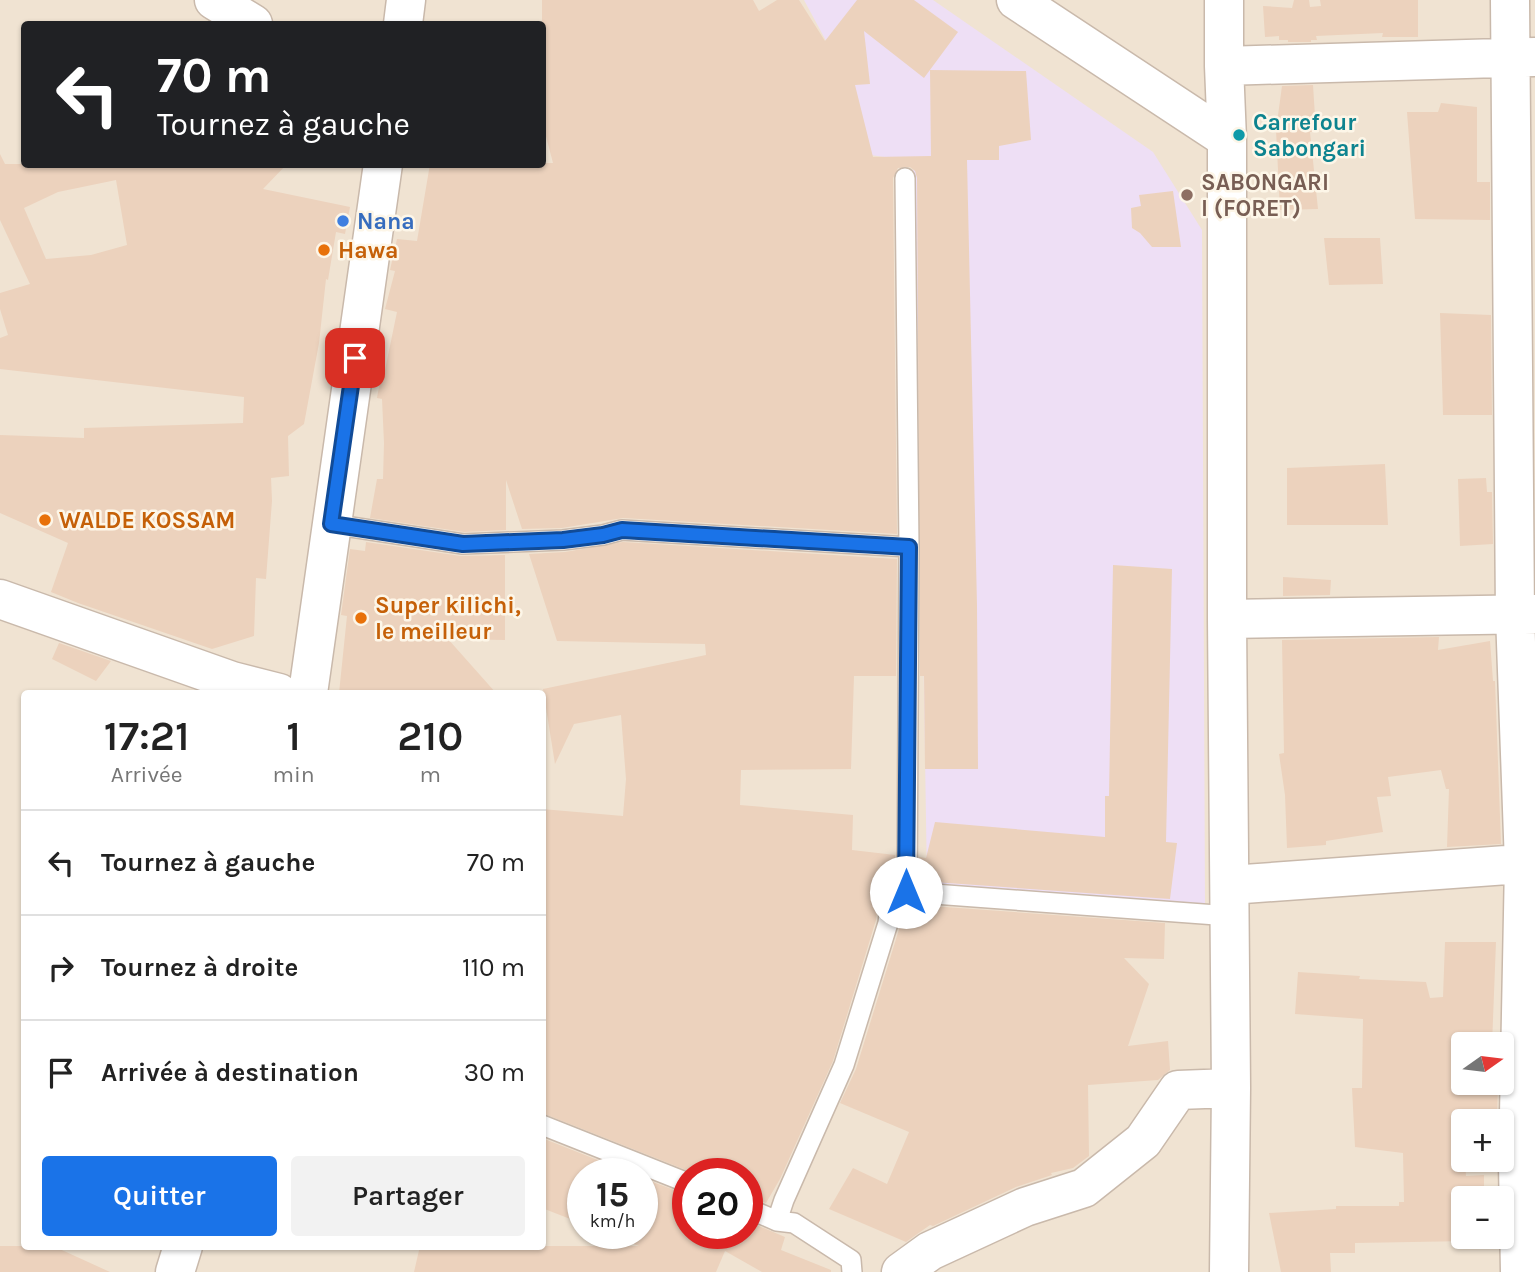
<!DOCTYPE html>
<html lang="fr">
<head>
<meta charset="utf-8">
<style>
	body { margin:0; font-family:Karla,sans-serif; background:#f2f2f2; color:#222; height:100vh; display:flex; flex-direction:column; font-size:26px; white-space:nowrap }
	* { box-sizing:border-box; margin:0 }
	p { font-size:23px; color:#767676 }
	.icon { flex:none; width:38px; height:38px; fill:none; stroke:currentColor; stroke-width:2; stroke-linecap:round; stroke-linejoin:round }
	.map { position:relative; flex:1; overflow:hidden }
	.side { position:absolute; left:21px; top:690px; width:525px; height:560px; display:flex; flex-direction:column; background:#fff; border-radius:7px; box-shadow:0 2px 5px #0004 }
	.side>* { flex:none }
	.guide { position:absolute; left:21px; top:21px; width:525px; height:147px; border-radius:7px; box-shadow:0 2px 5px #0004; background:#202124; color:#fff; overflow:hidden }
	.needle { width:46px; rotate:76deg }
	.controls { position:absolute; left:1451px; top:1032px; display:grid; gap:14px }
	.controls a { display:grid; place-items:center; width:63px; height:63px; border-radius:7px; background:#fff; box-shadow:0 2px 5px #0004; font-size:35px }
	.speed { position:absolute; left:567px; top:1158px; display:flex; gap:14px; font-size:35px; font-weight:700; text-align:center }
	.speed>* { display:grid; place-content:center; width:91px; height:91px; border-radius:50%; background:#fff; box-shadow:0 2px 5px #0004; line-height:1 }
	.speed small { font-size:18px; font-weight:400 }
	.speed .limit { border:10px solid #d22; background:#fff; color:#111 }
	.pin { position:absolute; display:grid; place-items:center; width:60px; height:60px; color:#fff; margin:-30px; border-radius:14px; box-shadow:0 4px 10px #0006 }
	.me { position:absolute; width:77px; margin:-38px; rotate:0deg; stroke-linejoin:round; filter:drop-shadow(0 0 5px #0008) }
	.turn { display:flex; align-items:center; gap:24px; height:147px; padding:0 21px; font-size:32px }
	.turn .icon { width:91px; height:91px; stroke-width:2.5 }
	.turn b { display:block; font-size:49px; line-height:60px }
	.eta { display:flex; justify-content:space-evenly; align-items:center; height:119px; text-align:center }
	.eta b { font-size:42px; font-weight:600; line-height:49px }
	.primary-button { display:flex; gap:14px; margin-top:auto; padding:14px 21px }
	.primary-button a { flex:1; height:80px; border-radius:7px; background:#1a73e8; color:#fff; font-size:28px; font-weight:600; line-height:80px; text-align:center }
	.primary-button a+a { background:#f2f2f2; color:#222 }
	ul { padding:0; list-style:none }
	li { display:flex; align-items:center; gap:21px; height:105px; padding:0 21px; border-top:2px solid #e0e0e0 }
	li div { flex:1 }
	li b { display:block; font-size:26px }
	li em { font-style:normal }
	.map>svg:first-child { display:block }
</style>
</head>
<body>
<div class="map">
<svg width="1535" height="1272" viewBox="0 0 1535 1272">
	<rect width="100%" height="100%" fill="#f9f1e2"/>
	<path fill="#f0e3d2" fill-rule="evenodd" d="M0 0H1535V1272H0ZM24 24H542V164H24ZM24 693H542V1246H24ZM1463 1045H1502V1083H1463ZM1463 1122H1502V1160H1463ZM583 1174H642V1234H583ZM688 1174H747V1234H688ZM1463 1199H1502V1237H1463Z"/>
	<path fill="#eedff5" d="M804 0H933L1153 152 1202 230 1205 907 927 883 920 433 913 161 856 153 832 52Z"/>
	<path fill="#ecd2bd" fill-rule="evenodd" d="M542 0H753L759 11 777 0H799L825 41 857 0H914L958 32 924 78 864 31 870 84 855 85 873 157 931 156 930 70 1026 71 1031 140 999 146V160H967L977 605 978 769H925L924 676H920L917 178 915 171 910 167 898 168 893 178 897 534 623 518 562 528 522 529 506 480V530L464 532 370 518 377 479H383L384 443 382 399 377 398 382 370H385L397 312 385 309 395 271 390 270 397 239 417 241 430 164 553 163 542 121Z
		M1294 0H1309L1310 7 1321 6 1320 0H1418V37H1382L1383 33 1316 36 1317 40H1311V42H1288V40H1279V36L1265 37 1263 6 1292 8Z
		M1313 85 1316 132H1310L1318 209 1280 210 1276 130 1282 86Z
		M1441 103 1477 107V182H1490V220L1415 219 1407 112H1438Z
		M0 154 5 164H287L263 189 350 207 345 234 336 232 328 280 326 279 319 343 304 424 288 436 289 476 271 478 272 501 266 579 256 578 254 636 212 649 78 603 51 592 68 543 0 513V435L84 438V428L243 423 244 397 0 369V338L8 335 0 309V293L30 284 0 220ZM116 180 127 245 91 255 46 259 24 208 58 192Z
		M1173 191 1181 247H1152L1140 233 1132 228 1131 208 1141 206 1139 195Z
		M1324 238H1380L1383 284 1329 285Z
		M1440 313 1491 315 1492 415H1443Z
		M1385 464 1388 525H1287V468Z
		M1486 478 1487 492H1492L1493 544 1460 546 1458 479Z
		M366 542 461 556 505 555V640L448 639 496 693H339L347 616 341 615 350 549 365 551Z
		M623 542 897 559 896 676H854L851 769 741 770 740 805 853 815 852 850 895 855V880L886 881 880 890 876 920 833 1061 780 1179 766 1203 747 1196V1174H696L542 1113V809L623 816 626 779 621 715 574 724 555 764 543 689 706 655 705 644 557 641 529 554 565 552Z
		M1113 565 1172 569 1166 842 1177 843 1170 899 919 881V857L926 858 935 822 1105 837V796H1109Z
		M1283 577 1331 580 1330 595 1283 596Z
		M1439 637 1438 650 1490 641 1493 681H1495L1501 844 1447 847 1449 789H1446L1441 770 1388 777 1391 796 1377 797 1383 832 1326 841V845L1287 848 1285 795 1279 754 1284 753 1282 640Z
		M59 643 111 661 96 681 52 659Z
		M903 904 1165 923 1164 959 1124 958 1149 984 1128 1046 1168 1041 1170 1070 1158 1080 1088 1085 1089 1156 1073 1168 1051 1173 1052 1175 1016 1187 933 1226 930 1225 906 1242 829 1209 853 1168 887 1184 909 1132 840 1103 856 1069 900 926Z
		M1445 942H1496L1492 1045H1463V1083H1498L1497 1122H1463V1160H1465L1466 1176 1484 1175V1199H1463V1237H1470L1469 1241 1355 1243V1253H1330L1331 1272H1281L1269 1213 1336 1209V1206H1399V1202H1404L1403 1153 1355 1147 1352 1088H1362L1363 1019 1295 1014 1298 972 1360 976 1359 979 1426 982 1430 998 1443 997Z
		M542 1138 633 1174H583V1224L542 1208Z
		M642 1178 688 1195V1234H747V1221L785 1237 781 1250 831 1270V1272H762L725 1251 716 1272H414L420 1246H639L613 1236 642 1234Z
		M0 1246H53L110 1272H0Z"/>
	<g fill="none" stroke-linecap="round" stroke-linejoin="round">
		<g stroke="#c9b9ab" stroke-width="22">
			<path id="service" d="M905 178 909 547 907 892 1230 916
				M331 524 463 544 563 540 603 535 622 530 909 547
				M542 1125 688 1183
				M747 1208 777 1221 794 1223 851 1260 852 1272
				M777 1221 784 1200 844 1065 888 923 892 892H907"/>
		</g>
		<g stroke="#c9b9ab" stroke-width="41">
			<path id="minor" d="M214 0 253 24
				M1016 0 1227 139
				M1224 0V66L1227 139V619L1231 1088 1229 1272
				M1510 0 1515 615 1524 864 1518 1164 1520 1272
				M1224 66 1535 57
				M0 599 232 681 279 693
				M1227 619 1535 614
				M1230 885 1535 863
				M901 1272 930 1251 1025 1207 1084 1188 1143 1141 1178 1090 1231 1088"/>
		</g>
		<g stroke="#c9b9ab" stroke-width="41">
			<path id="tertiary" d="M403 24 406 0
				M308 693 383 164
				M175 1272 183 1246"/>
		</g>
		<use href="#service" stroke="#fff" stroke-width="19"/>
		<use href="#minor" stroke="#fff" stroke-width="38"/>
		<use href="#tertiary" stroke="#fff" stroke-width="38"/>
	</g>
	<g fill="none" stroke-linecap="round" stroke-linejoin="round">
		<g stroke="#114b97" stroke-width="18">
			<path id="route" d="M355 358 331 524 463 544 563 540 603 535 622 530 909 547 906 892"/>
		</g>
		<use href="#route" stroke="#1a73e8" stroke-width="12"/>
	</g>
	<circle fill="#0f9aa8" stroke="#fdf6e8" stroke-width="2.5" cx="1239" cy="135" r="7"/>
	<circle fill="#8d6e63" stroke="#fdf6e8" stroke-width="2.5" cx="1187" cy="195" r="7"/>
	<circle fill="#3f7fe0" stroke="#fdf6e8" stroke-width="2.5" cx="343" cy="221" r="7"/>
	<g fill="#e8710a" stroke="#fdf6e8" stroke-width="2.5">
		<circle cx="324" cy="250" r="7"/>
		<circle cx="45" cy="520" r="7"/>
		<circle cx="361" cy="618" r="7"/>
	</g>
	<g text-anchor="middle" dominant-baseline="central" stroke-width="5" stroke-linejoin="round" paint-order="stroke">
		<g font-size="23" font-weight="bold" fill="#0d838f" stroke="#fdf6e8" text-anchor="start">
			<text x="1253" y="122">Carrefour<tspan x="1253" dy="26">Sabongari</tspan></text>
		</g>
		<g font-size="23" font-weight="bold" fill="#785e54" stroke="#fdf6e8" text-anchor="start">
			<text x="1201" y="182">SABONGARI<tspan x="1201" dy="26">I (FORET)</tspan></text>
		</g>
		<g font-size="23" font-weight="bold" fill="#366cbe" stroke="#fdf6e8" text-anchor="start">
			<text x="357" y="221">Nana</text>
		</g>
		<g font-size="23" font-weight="bold" fill="#c56008" stroke="#fdf6e8" text-anchor="start">
			<text x="338" y="250">Hawa</text>
			<text x="59" y="520">WALDE KOSSAM</text>
			<text x="375" y="605">Super kilichi,<tspan x="375" dy="26">le meilleur</tspan></text>
		</g>
	</g>
</svg>
<div class="controls">
<a><svg class="needle" viewBox="-14 -14 28 28"><path d="M0-13l5 13h-10z" fill="#e53935"/><path d="M0 13l5-13h-10z" fill="#767676"/></svg></a>
<a>+</a>
<a>−</a>
</div>
<div class="speed"><div>15<small>km/h</small></div><div class="limit">20</div></div>
<div class="pin" style="left:355px;top:358px;background:#d93025"><svg class="icon" aria-label="arrive" viewBox="0 0 24 24"><path d="M6 21V4h12l-3 4 3 4H6"/></svg></div>
<svg class="me" style="left:906px;top:892px" viewBox="-20 -20 40 40"><circle r="19" fill="#fff"/><path d="M0-13L10 11 0 6-10 11z" fill="#1a73e8"/></svg>
<div class="guide">
<div class="turn"><svg class="icon" aria-label="left" viewBox="0 0 24 24"><path d="M17 20v-9H6M10 6l-5 5 5 5"/></svg><div><b>70 m</b>Tournez à gauche</div></div>
</div>
<section class="side">
<div class="eta">
<div><b>17:21</b><p>Arrivée</p></div>
<div><b>1</b><p>min</p></div>
<div><b>210</b><p>m</p></div>
</div>
<ul>
<li><svg class="icon" aria-label="left" viewBox="0 0 24 24"><path d="M17 20v-9H6M10 6l-5 5 5 5"/></svg><div><b>Tournez à gauche</b></div><em>70 m</em></li>
<li><svg class="icon" aria-label="right" viewBox="0 0 24 24"><path d="M7 20v-9h11M14 6l5 5-5 5"/></svg><div><b>Tournez à droite</b></div><em>110 m</em></li>
<li><svg class="icon" aria-label="arrive" viewBox="0 0 24 24"><path d="M6 21V4h12l-3 4 3 4H6"/></svg><div><b>Arrivée à destination</b></div><em>30 m</em></li>
</ul>
<div class="primary-button"><a>Quitter</a><a>Partager</a></div>
</section>
</div>
</body>
</html>
